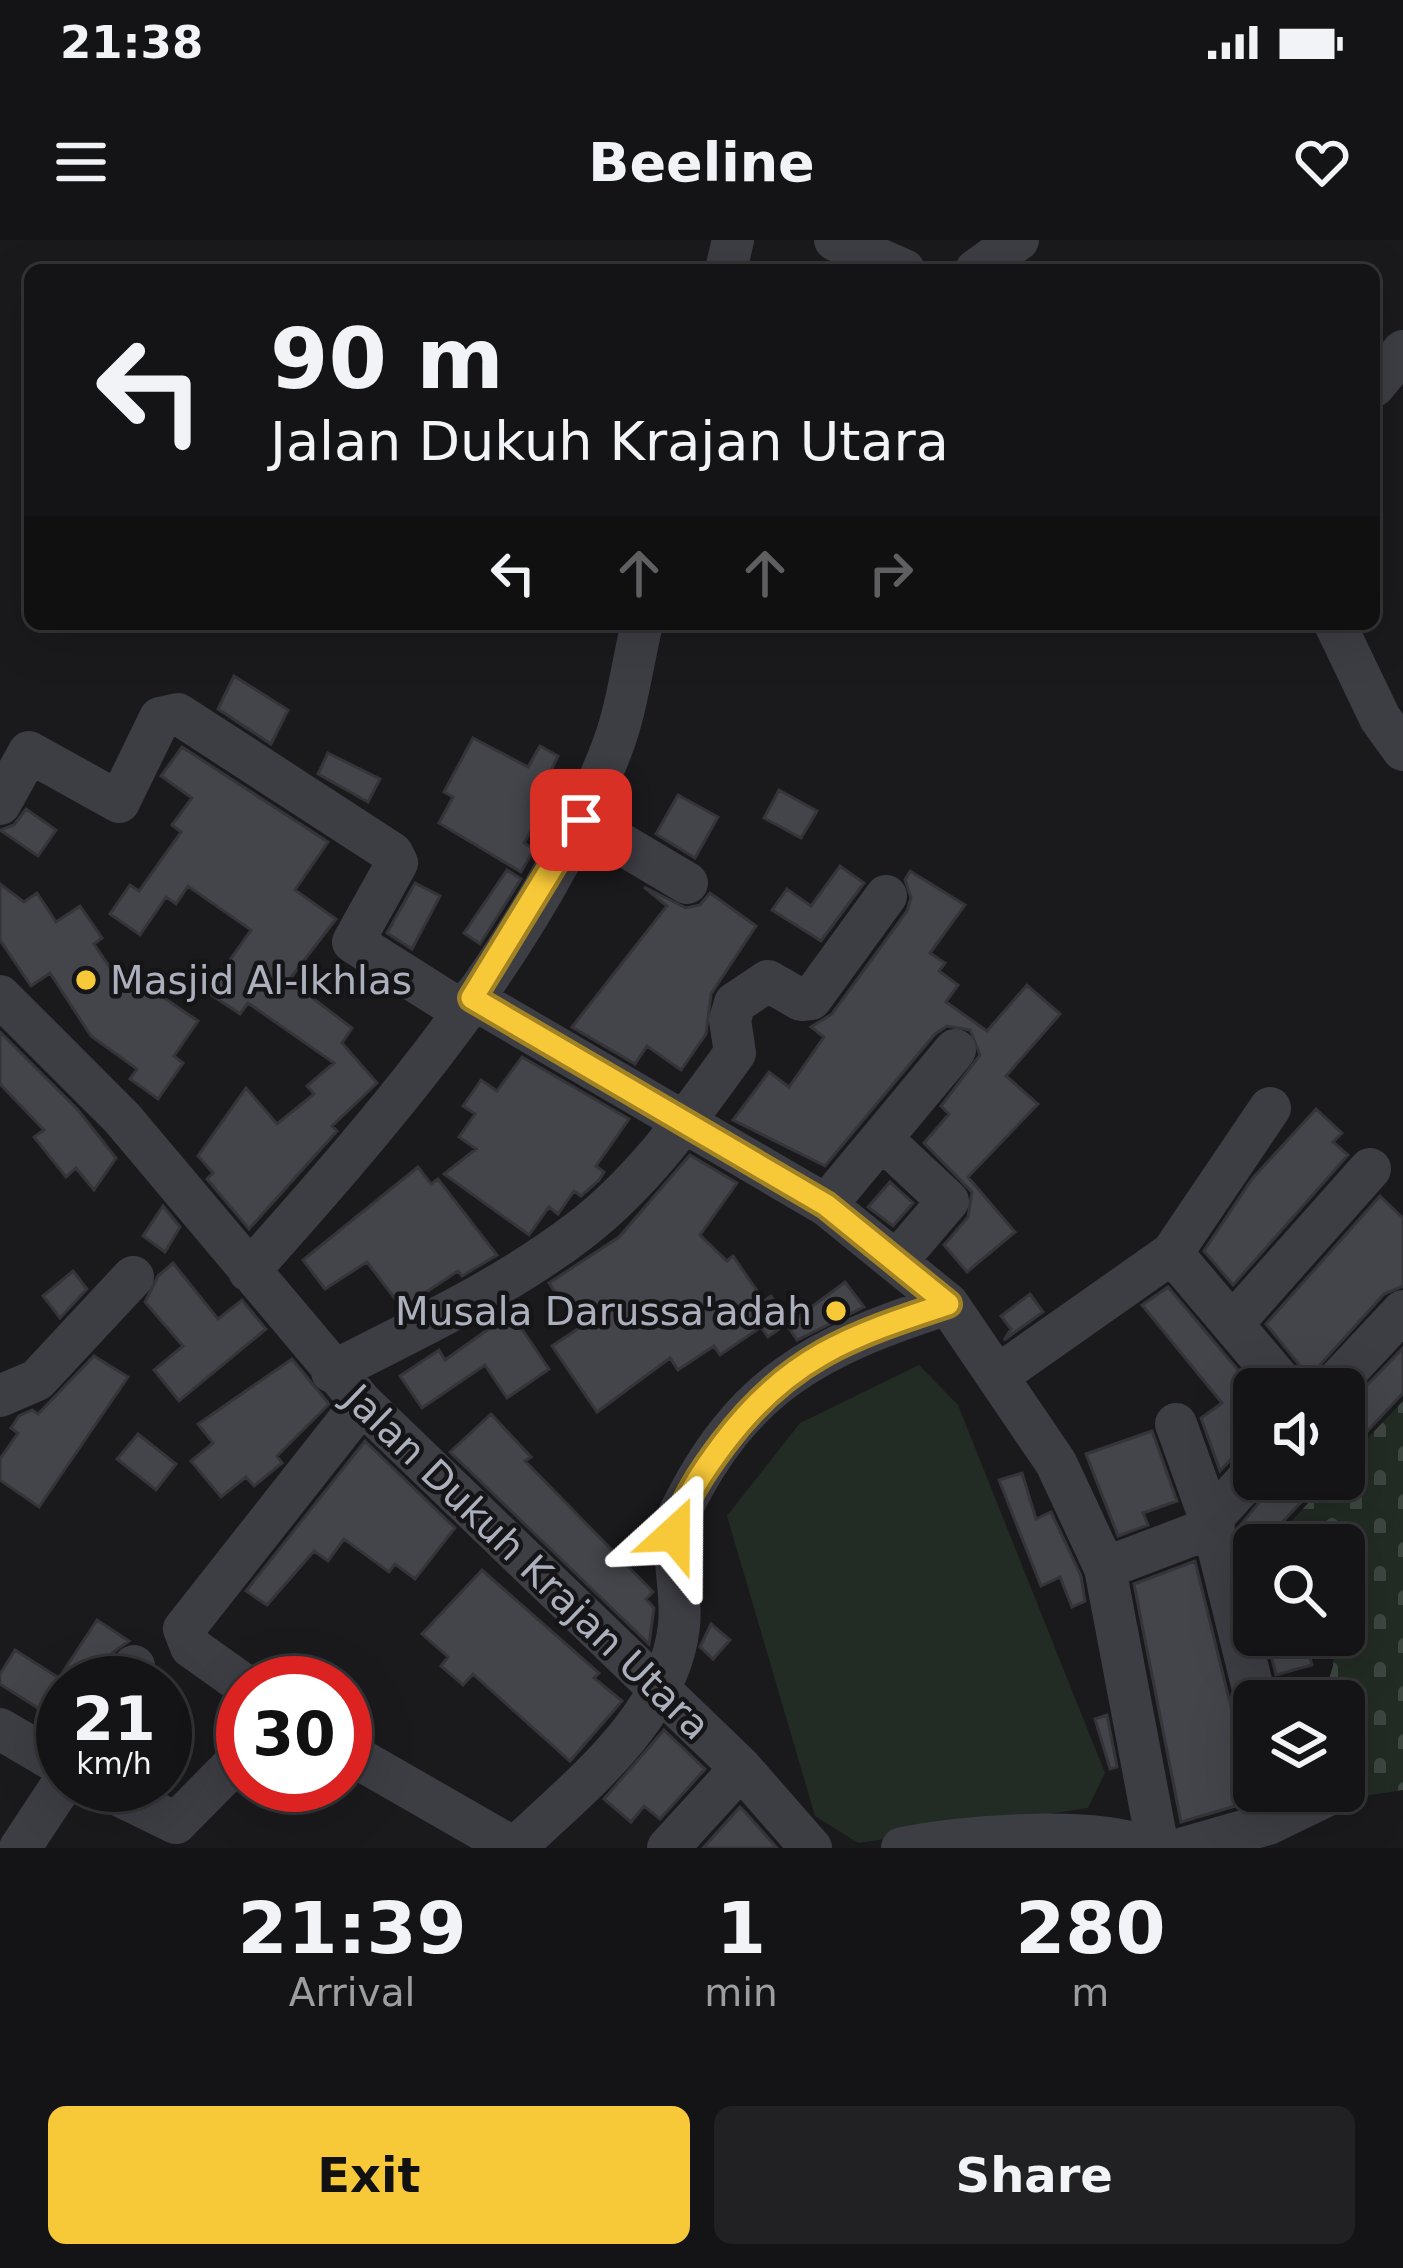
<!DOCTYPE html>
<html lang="en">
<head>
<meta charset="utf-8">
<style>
	body { margin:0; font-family:"DejaVu Sans",sans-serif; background:#212123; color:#f1f3f6; height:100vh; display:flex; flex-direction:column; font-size:45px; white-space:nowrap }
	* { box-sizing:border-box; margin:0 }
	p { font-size:39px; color:#9d9ea1 }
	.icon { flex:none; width:66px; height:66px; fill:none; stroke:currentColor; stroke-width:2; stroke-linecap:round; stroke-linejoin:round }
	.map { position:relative; height:1608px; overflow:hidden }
	.details { display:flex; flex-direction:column; background:#141416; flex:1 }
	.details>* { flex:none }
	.hud { position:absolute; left:24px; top:24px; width:1356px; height:366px; border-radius:18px; box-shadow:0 12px 48px #0002,0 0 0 3px #333335; background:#141416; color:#f1f3f6; overflow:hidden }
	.controls { position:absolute; left:1233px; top:1128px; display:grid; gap:24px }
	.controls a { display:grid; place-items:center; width:132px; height:132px; border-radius:18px; background:#141416; box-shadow:0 12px 48px #0002,0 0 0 3px #333335; font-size:60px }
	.speed { position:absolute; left:36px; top:1416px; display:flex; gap:24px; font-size:60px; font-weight:700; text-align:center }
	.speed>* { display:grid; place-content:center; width:156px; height:156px; border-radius:50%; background:#141416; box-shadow:0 12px 48px #0002,0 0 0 3px #333335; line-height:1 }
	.speed small { font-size:30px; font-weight:400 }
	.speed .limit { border:18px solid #d22; background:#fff; color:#111 }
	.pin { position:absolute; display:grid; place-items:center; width:102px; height:102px; color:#fff; margin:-51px; border-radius:24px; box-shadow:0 6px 18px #0006 }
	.me { position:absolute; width:132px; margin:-66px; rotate:24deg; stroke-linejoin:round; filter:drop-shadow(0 0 9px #0008) }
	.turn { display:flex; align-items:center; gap:42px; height:252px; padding:0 48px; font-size:54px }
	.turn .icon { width:156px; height:156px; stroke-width:2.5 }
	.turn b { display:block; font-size:84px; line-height:102px }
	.lanes { display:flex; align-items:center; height:114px; padding:0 48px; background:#0003; justify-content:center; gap:60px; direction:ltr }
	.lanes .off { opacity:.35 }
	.eta { display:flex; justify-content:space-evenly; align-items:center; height:204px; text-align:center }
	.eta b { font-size:72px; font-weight:700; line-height:84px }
	.button { display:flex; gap:24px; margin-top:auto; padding:24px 48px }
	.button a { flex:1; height:138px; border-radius:18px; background:#f7c838; color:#111; font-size:48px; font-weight:700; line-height:138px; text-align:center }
	.button a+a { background:#212123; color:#f1f3f6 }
	.status { display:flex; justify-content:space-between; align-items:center; height:84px; padding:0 60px; background:#141416; direction:ltr }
	.status svg { height:33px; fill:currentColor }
	header { display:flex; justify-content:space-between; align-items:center; height:156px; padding:0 48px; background:#141416; font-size:54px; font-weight:700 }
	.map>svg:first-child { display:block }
</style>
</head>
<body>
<div class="status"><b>21:38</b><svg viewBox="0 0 49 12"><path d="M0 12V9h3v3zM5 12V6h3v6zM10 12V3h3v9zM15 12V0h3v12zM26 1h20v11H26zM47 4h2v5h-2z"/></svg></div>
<header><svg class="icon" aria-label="menu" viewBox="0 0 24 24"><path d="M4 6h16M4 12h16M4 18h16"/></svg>Beeline<svg class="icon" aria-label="heart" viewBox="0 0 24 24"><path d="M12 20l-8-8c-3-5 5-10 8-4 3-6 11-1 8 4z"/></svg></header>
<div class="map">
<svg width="1403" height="1608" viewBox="0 0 1403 1608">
	<defs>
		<pattern id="cemetery-stones" width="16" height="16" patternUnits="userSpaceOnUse" patternTransform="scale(3)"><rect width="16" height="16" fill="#222b24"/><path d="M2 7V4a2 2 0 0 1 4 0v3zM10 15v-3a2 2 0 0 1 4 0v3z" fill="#3f4742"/></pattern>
	</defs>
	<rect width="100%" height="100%" fill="#1a1a1d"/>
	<path fill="#222b24" d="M919 1125 958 1165 1105 1533 1088 1568 858 1603 815 1576 727 1276 800 1183Z"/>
	<path fill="url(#cemetery-stones)" d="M1403 1161V1550L1344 1559V1461H1322L1333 1426 1334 1395H1344V1305H1302L1290 1283 1330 1239H1344V1223Z"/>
	<path fill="#44454a" stroke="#343439" stroke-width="3" d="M234 436 288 470 271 504 218 469Z
		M473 498 528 527 540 506 558 516 537 559 546 564 524 603 534 609 521 632 439 583 453 557 444 552Z
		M182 507 328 602 295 650 336 679 289 740 352 788 342 803 377 843 332 886 337 891 249 989 207 939 213 933 198 916 246 848 277 884 314 854 307 846 334 823 248 763 240 774 207 752 251 690 188 646 176 664 166 657 140 695 110 674 130 645 139 651 181 592 172 585 192 558 161 536Z
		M328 513 380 539 368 562 318 534Z
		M779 550 817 571 801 598 764 578Z
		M678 555 718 577 695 618 656 594Z
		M26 569 56 590 38 616 0 590 14 585Z
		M840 626 864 643 821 701 772 670 787 649 811 666Z
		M507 630 521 639 480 704 464 693Z
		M910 631 965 665 930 713 945 723 939 731 958 745 946 762 987 791 1027 745 1060 774 1006 836 1038 864 968 937 1015 992 967 1032 944 1005 968 977 972 952 924 903 949 874 941 866 980 815 970 790 947 786 935 794 825 926 733 880 769 832 789 847 824 797 811 787 832 774 907 671 911 658 905 640Z
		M415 643 440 656 412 709 387 693Z
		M0 644 24 662 37 653 56 682 80 666 102 698 94 704 126 751 135 738 198 781 174 816 183 823 158 859 130 839 137 829 91 796 50 733 31 746 0 700Z
		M644 647 686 668 700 665 710 653 756 686 711 754 706 794 681 830 647 806 635 824 572 787 667 666Z
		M0 792 78 870 116 918 94 950 76 928 66 937 34 897 44 890 0 844Z
		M522 817 629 879 596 926 604 932 599 940 581 956 574 951 558 974 549 967 529 995 444 934 476 909 459 897 475 874 463 866 481 840 497 851Z
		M1316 869 1342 893 1333 902 1348 915 1233 1045 1204 1011 1252 939Z
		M690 915 737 943 700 995 727 1021 733 1016 764 1061 771 1056 789 1082 768 1097 761 1087 720 1115 714 1106 678 1130 670 1118 597 1172 552 1106 579 1088 549 1043 619 997Z
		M418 927 431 944 438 939 497 1015 462 1036 458 1031 402 1068 367 1022 325 1049 303 1020Z
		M890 942 913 963 893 986 868 967Z
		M1380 956 1403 978V1046L1384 1054 1309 1137 1266 1084Z
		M163 966 180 987 165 1012 143 996Z
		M173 1023 218 1079 242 1060 266 1089 179 1161 154 1130 183 1106 145 1062 158 1036Z
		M73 1031 87 1049 60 1078 43 1056Z
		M845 1042 864 1067 797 1100 787 1085Z
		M1168 1047 1254 1149V1207L1236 1214 1220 1231 1201 1178 1222 1163 1142 1065Z
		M1030 1054 1043 1072 1004 1100 1011 1089 1001 1076Z
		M511 1073 549 1129 507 1158 485 1125 422 1168 400 1136 439 1110 445 1120Z
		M1403 1108V1153L1344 1216V1169Z
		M94 1116 128 1137 39 1267 0 1240V1219L18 1193 11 1188 19 1176 32 1170 38 1174Z
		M292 1119 329 1164 277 1216 282 1223 254 1246 246 1237 221 1257 191 1221 213 1203 198 1184Z
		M491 1174 531 1217 525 1221 653 1352 646 1359 654 1368 649 1404 450 1212Z
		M1152 1191 1177 1261 1143 1273 1148 1285 1118 1296 1086 1214Z
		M138 1194 176 1224 156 1250 117 1219Z
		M365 1201 455 1288 415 1339 395 1324 389 1332 344 1299 328 1321 314 1311 267 1365 246 1351Z
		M1022 1233 1036 1279 1051 1272 1081 1336 1085 1361 1072 1367 1060 1337 1041 1346 999 1240Z
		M1278 1239H1323L1275 1290 1279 1305H1254V1347L1239 1287Z
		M1195 1321 1231 1467 1246 1484 1254 1514V1551H1264L1266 1557 1181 1582 1134 1344Z
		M482 1330 599 1433 594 1438 622 1461 570 1521 473 1434 463 1445 441 1426 448 1417 422 1394Z
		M97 1380 129 1401 112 1413 99 1443H63V1484L0 1444V1434L15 1410 59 1438Z
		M711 1384 730 1400 713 1419 700 1407Z
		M1266 1395H1304L1312 1425 1276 1435Z
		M1107 1475 1117 1527 1110 1529 1095 1479Z
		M664 1490 705 1529 660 1579 644 1566 631 1582 604 1559Z
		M740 1567 746 1573 777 1608H703Z"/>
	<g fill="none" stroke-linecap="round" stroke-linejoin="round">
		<path stroke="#3d3d44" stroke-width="42" d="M835 0 904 30
			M726 30 733 0
			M976 30 1018 0
			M1374 146 1403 111
			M1335 384 1380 478 1403 510
			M0 564 29 512 119 562 160 478 178 474 392 613 397 623 353 702 462 771
			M581 580 687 643
			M0 756 122 878 362 1163 741 1528 811 1608
			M472 758 826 965 948 1064 1056 1223 1105 1328 1158 1608
			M884 901 948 961 896 1022
			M826 965 955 810
			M1172 1013 1287 1149
			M249 1031C388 875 536 706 612 508 627 469 632 425 642 384
			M1232 1084 1370 929
			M332 1132C417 1088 503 1049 579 991 642 943 689 877 735 813L730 780 735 763 768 741 801 760 811 759 886 656
			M1000 1134 1172 1013 1270 868
			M1330 1149 1403 1071
			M0 1156 37 1140 133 1037
			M1176 1184 1213 1287 1256 1461
			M1105 1328 1213 1287 1216 1274 1254 1232
			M124 1443 134 1426
			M243 1444 191 1407 184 1389 362 1163
			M0 1489 63 1526
			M345 1511 514 1608
			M98 1545 176 1583 243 1515
			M20 1608 63 1543
			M515 1608C577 1548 669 1479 679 1386 683 1349 669 1312 679 1274 742 1144 817 1106 948 1064
			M668 1608 741 1528
			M902 1608C963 1596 1092 1585 1149 1608
			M1184 1608 1268 1584 1332 1553"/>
	</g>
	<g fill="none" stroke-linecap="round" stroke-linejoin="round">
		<g stroke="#a18224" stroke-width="30">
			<path id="route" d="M581 580 472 758 826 965 948 1064C850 1096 787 1118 723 1204 702 1232 683 1260 674 1294"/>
		</g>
		<use href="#route" stroke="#f7c838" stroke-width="21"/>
	</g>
	<g fill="#f7c838" stroke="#151518" stroke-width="4.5">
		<circle cx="86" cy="740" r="12"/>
		<circle cx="836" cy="1071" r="12"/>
	</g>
	<g text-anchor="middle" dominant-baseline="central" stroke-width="9" stroke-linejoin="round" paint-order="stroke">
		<g font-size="39" fill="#acb0bc" stroke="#151518" text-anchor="start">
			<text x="110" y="740">Masjid Al-Ikhlas</text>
			<text x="812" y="1071" text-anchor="end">Musala Darussa'adah</text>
		</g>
		<g font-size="39" fill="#acb0bc" stroke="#151518">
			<text transform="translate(527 1322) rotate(44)">Jalan Dukuh Krajan Utara</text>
		</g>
	</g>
</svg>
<div class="controls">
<a><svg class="icon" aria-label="sound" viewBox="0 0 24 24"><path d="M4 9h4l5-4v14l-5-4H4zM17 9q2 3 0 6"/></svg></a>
<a><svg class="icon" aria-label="search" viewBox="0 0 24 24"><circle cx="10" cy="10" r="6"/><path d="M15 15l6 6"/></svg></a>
<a><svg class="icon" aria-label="layers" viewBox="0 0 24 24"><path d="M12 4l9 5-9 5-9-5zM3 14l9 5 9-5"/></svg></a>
</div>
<div class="speed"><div>21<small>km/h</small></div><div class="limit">30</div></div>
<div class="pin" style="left:581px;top:580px;background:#d93025"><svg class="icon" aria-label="arrive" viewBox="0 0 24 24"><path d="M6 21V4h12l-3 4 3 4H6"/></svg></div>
<svg class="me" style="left:674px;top:1294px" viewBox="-20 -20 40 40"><path d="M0-17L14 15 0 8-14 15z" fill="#f7c838" stroke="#fff" stroke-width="4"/></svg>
<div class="hud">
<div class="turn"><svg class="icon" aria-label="left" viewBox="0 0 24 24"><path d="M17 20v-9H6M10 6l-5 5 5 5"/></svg><div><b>90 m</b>Jalan Dukuh Krajan Utara</div></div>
<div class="lanes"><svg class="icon" aria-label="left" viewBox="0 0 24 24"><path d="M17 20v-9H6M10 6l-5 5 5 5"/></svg><svg class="icon off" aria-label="ahead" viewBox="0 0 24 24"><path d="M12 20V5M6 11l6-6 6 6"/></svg><svg class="icon off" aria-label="ahead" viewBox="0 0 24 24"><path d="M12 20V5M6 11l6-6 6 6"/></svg><svg class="icon off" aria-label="right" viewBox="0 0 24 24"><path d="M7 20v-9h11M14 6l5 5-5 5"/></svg></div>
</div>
</div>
<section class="details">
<div class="eta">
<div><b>21:39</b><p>Arrival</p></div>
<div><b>1</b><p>min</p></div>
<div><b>280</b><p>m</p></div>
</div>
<div class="button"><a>Exit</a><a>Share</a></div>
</section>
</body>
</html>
